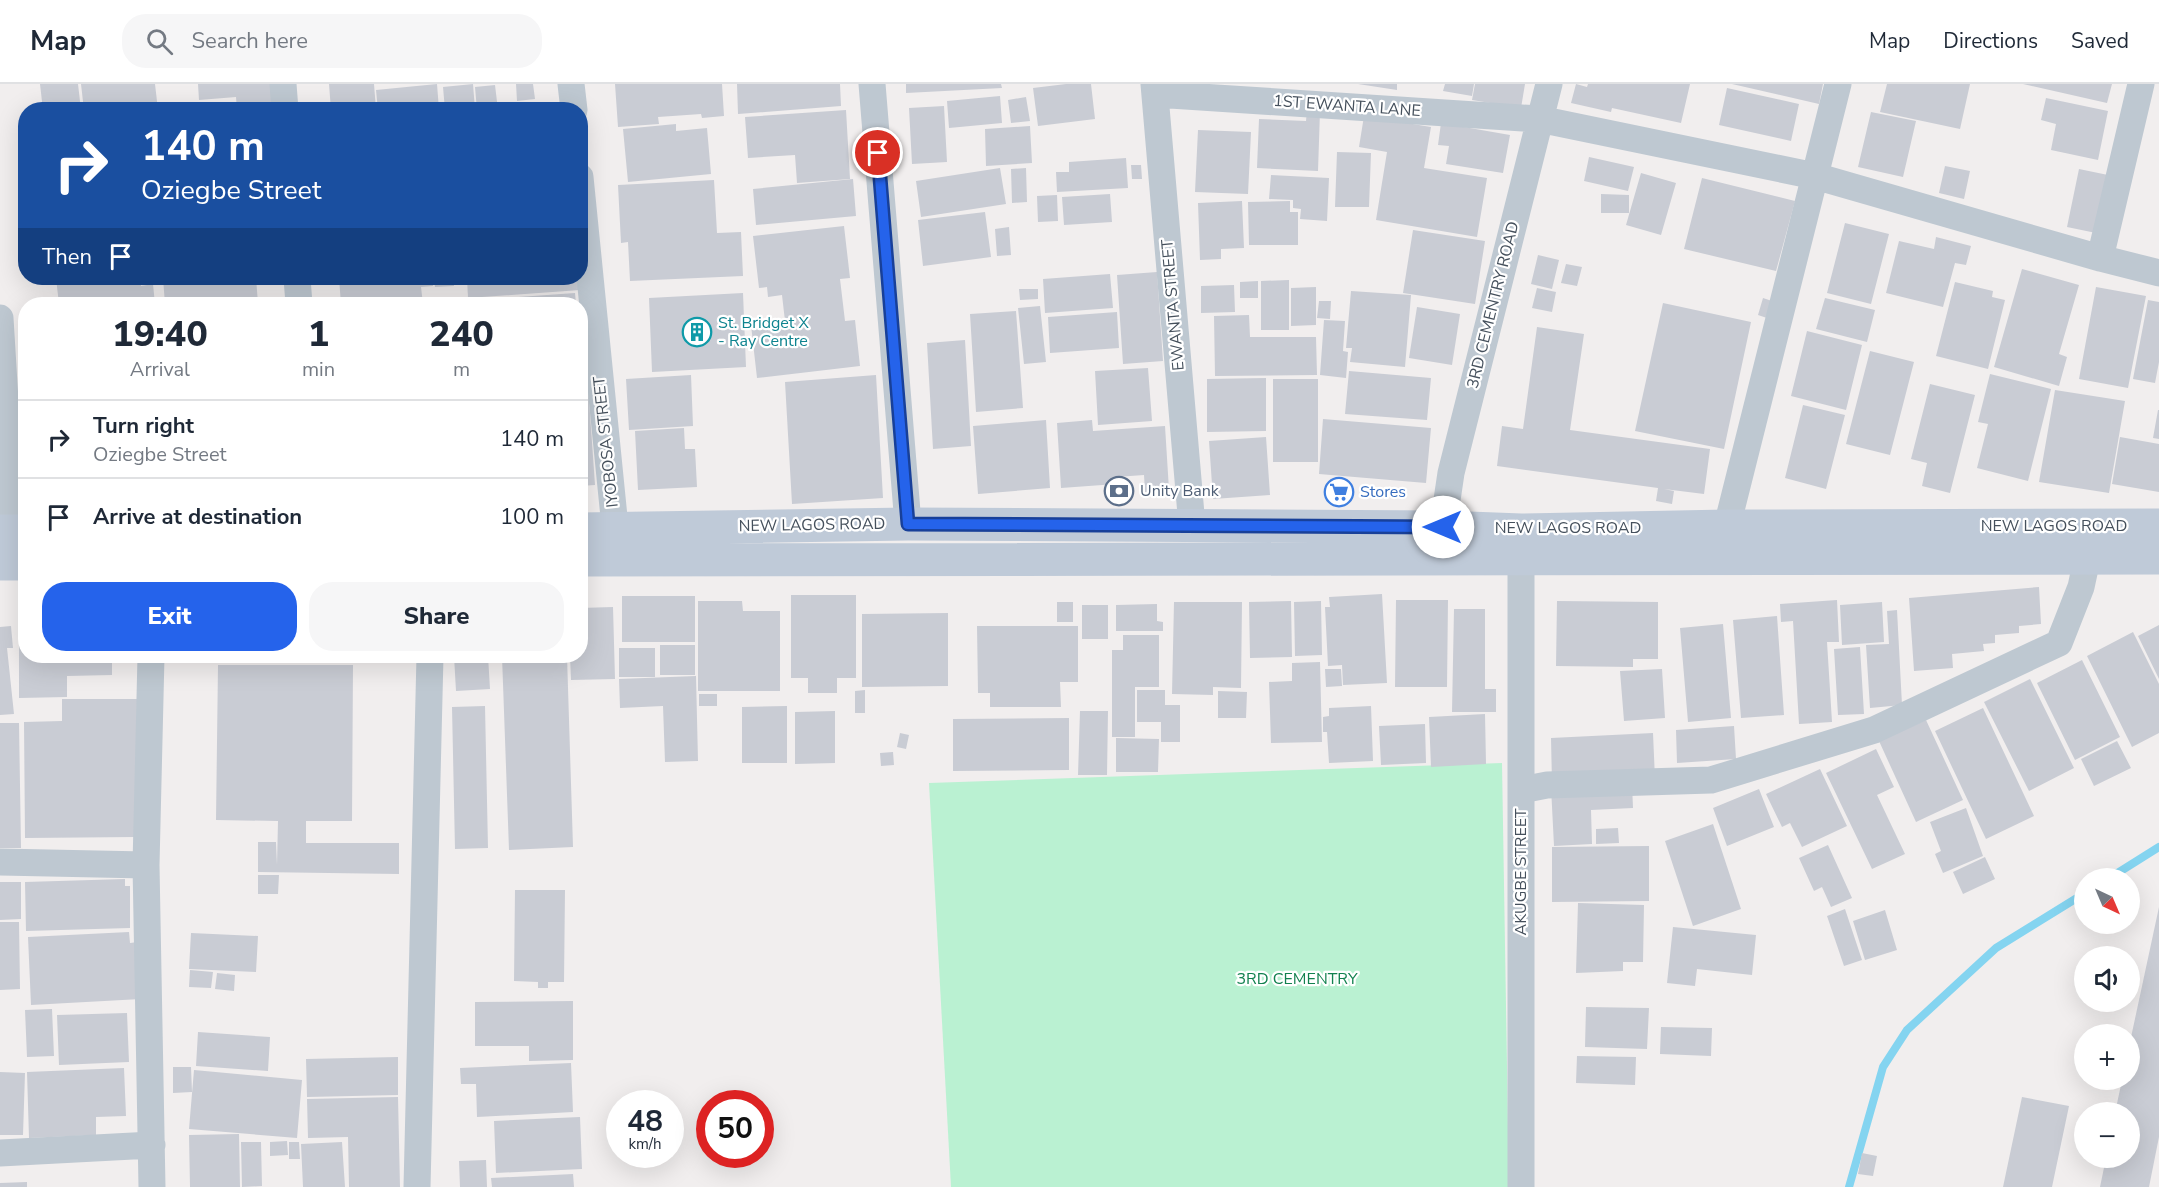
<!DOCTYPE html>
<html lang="en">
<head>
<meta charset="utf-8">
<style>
	body { margin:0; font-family:"Nunito Sans",sans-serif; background:#f6f6f7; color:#1f2937; height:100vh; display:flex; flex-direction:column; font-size:22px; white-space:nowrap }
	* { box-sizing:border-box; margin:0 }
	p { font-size:20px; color:#747a83 }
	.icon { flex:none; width:33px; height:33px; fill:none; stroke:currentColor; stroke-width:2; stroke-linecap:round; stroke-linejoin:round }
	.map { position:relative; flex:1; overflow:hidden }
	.details { position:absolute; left:18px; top:213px; width:570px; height:366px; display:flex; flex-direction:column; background:#fff; border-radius:24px; box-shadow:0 6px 24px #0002 }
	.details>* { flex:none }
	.hud { position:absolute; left:18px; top:18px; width:570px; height:183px; border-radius:24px; box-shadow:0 6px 24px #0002; background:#1a4fa0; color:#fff; overflow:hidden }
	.needle { width:39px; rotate:136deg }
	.controls { position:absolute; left:2074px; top:784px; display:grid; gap:12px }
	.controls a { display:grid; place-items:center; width:66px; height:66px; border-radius:50%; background:#fff; box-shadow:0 6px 24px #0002; font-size:30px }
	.speed { position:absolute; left:606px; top:1006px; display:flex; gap:12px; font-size:30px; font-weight:700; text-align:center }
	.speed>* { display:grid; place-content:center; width:78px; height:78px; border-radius:50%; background:#fff; box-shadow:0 6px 24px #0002; line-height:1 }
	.speed small { font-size:15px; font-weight:400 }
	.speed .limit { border:9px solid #d22; background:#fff; color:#111 }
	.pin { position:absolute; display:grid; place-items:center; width:51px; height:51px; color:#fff; margin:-26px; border:3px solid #fff; border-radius:50%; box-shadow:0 2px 6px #0007 }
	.me { position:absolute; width:66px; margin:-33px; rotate:270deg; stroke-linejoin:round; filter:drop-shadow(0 0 4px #0008) }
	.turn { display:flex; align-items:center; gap:21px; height:126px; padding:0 24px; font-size:27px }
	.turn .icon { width:78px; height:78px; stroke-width:2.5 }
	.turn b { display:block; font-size:42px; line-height:51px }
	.then { display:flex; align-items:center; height:57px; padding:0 24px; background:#0003; gap:12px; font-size:22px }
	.eta { display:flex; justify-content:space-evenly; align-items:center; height:102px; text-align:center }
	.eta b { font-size:36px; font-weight:800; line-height:42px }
	.button { display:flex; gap:12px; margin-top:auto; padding:12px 24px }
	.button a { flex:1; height:69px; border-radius:24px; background:#2563eb; color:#fff; font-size:24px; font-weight:800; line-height:69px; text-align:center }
	.button a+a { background:#f6f6f7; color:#1f2937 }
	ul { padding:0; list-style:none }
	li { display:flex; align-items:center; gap:18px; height:78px; padding:0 24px; border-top:2px solid #e0e1e3 }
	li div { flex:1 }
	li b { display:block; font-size:22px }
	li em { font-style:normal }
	header { display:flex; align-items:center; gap:36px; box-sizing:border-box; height:84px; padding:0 30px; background:#fff; border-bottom:2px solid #e0e1e3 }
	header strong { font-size:28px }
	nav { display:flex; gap:33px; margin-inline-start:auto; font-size:21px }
	.search { width:420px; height:54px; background:#f6f6f7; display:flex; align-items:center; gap:15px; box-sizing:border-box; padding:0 21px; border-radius:24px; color:#747a83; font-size:22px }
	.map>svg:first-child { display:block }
</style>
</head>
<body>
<header>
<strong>Map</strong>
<div class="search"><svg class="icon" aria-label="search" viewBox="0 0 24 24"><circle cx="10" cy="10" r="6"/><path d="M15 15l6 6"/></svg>Search here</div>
<nav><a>Map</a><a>Directions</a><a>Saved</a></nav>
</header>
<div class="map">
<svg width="2159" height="1103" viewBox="0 0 2159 1103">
	<rect width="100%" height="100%" fill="#f1eeee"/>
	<path fill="#baf1d2" d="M1502 679 1509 1103H951L929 699Z"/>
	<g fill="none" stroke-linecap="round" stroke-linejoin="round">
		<path stroke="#84d4f0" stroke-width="8" d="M2108 795 2159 763
			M1849 1103 1883 983 1907 946 1996 864 2085 809"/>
	</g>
	<path fill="#c9ccd4" d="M40 0H78L81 26H43Z
		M81 0H155L158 26H84Z
		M198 0H274L276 24 237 26 236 13 199 16Z
		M329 0H374L376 26H331Z
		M437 0 439 26H378L376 6Z
		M473 0 475 26H445L443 3Z
		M516 0H533L535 15 517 17Z
		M615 0H722L724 32 702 34 701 30 658 33 659 40 618 43Z
		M737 0H840L841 22 738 30Z
		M906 0H1001L1002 4 906 9Z
		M1066 0H1091L1095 35 1038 42 1033 4Z
		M1358 0H1397V6Z
		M1445 0H1474L1472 12 1443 7Z
		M1475 0H1525L1521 24 1472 16Z
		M1576 0 1587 3 1588 0H1690L1681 39 1612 24 1611 28 1571 19Z
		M1732 0H1823L1819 20Z
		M1887 0H1970L1960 45 1880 28Z
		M2023 0H2112L2107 19Z
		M495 1 498 26H477L475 3Z
		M1727 4 1799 20 1791 57 1719 41Z
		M1000 12 1002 39 949 44 947 17Z
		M1026 13 1030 37 1011 39 1008 16Z
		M2046 14 2108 27 2098 76 2051 66 2056 40 2041 36Z
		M944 22 947 78 912 80 909 24Z
		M846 26 850 95 797 99 795 71 748 74 745 33Z
		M1307 26 1320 27 1318 87 1257 84 1259 35 1306 37Z
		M1871 28 1916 37 1903 93 1858 83Z
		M1364 32 1431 43 1424 84 1487 94 1477 153 1376 136 1387 68 1359 63Z
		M1441 39 1510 51 1503 89 1446 80 1449 62 1438 61Z
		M676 40V47L707 44 711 90 628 98 623 45Z
		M1030 42 1032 79 986 82 985 45Z
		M1198 46 1251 48 1248 110 1195 108Z
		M1337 68 1371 69 1369 123H1335Z
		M1589 73 1634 83 1628 107 1584 97Z
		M1126 74 1128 104 1057 108 1056 88H1069V78Z
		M1131 81H1141L1142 95H1132Z
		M1945 82 1970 87 1964 115 1939 109Z
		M1000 84 1006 120 921 133 916 97Z
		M1026 84 1027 118 1012 119 1011 85Z
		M2079 85 2108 91 2096 149 2067 143Z
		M1641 89 1676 99 1661 151 1626 141Z
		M1271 91 1329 94 1327 137 1300 135 1301 125 1293 124V116L1269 115Z
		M1702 94 1795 117 1776 187 1684 165Z
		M853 95 856 132 756 141 753 105Z
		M714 96 717 149 741 148 743 192 630 197 628 158 621 159 618 101Z
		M1110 110 1112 138 1064 141 1062 113Z
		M1601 110 1629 111V129H1601Z
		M1057 111 1058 137 1038 138 1037 112Z
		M1242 117 1244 164 1221 165V175L1200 176 1198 119Z
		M1290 117V128H1298V161H1249L1248 118Z
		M985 128 991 173 923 182 918 136Z
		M1845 139 1889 150 1871 220 1827 209Z
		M844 142 850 194 840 195 845 237 855 236 860 282 757 294 751 241 785 237 782 211 768 213 767 203 759 204 753 152Z
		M1009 143 1011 171 997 172 995 145Z
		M1413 146 1485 157 1475 220 1403 209Z
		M1936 153 1971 162 1966 181 1955 179 1943 223 1886 209 1899 157 1934 165Z
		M1538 171 1559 176 1552 205 1531 200Z
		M1566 180 1582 183 1577 202 1561 199Z
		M2022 185 2079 201 2059 270 2067 273 2059 302 1994 283Z
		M1157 188 1163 277 1123 280 1117 191Z
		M1110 190 1113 224 1045 229 1043 195Z
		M56 194H140L141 202 153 200 155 220H59Z
		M163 194H201L202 200 220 199V194H256L258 219 165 220Z
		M339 194H432L433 202 421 203 423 220H341Z
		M434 194H453L454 202 435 203Z
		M467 194H579L580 206 468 214Z
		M1289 196V246H1261V197Z
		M1258 197V214H1240V198Z
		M1955 198 1993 207 1992 213 2005 216 1988 285 1936 272Z
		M1234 201 1235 228 1201 229V202Z
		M1316 203V241L1291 242V204Z
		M2096 203 2146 212 2128 304 2079 295Z
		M1537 204 1556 208 1552 228 1532 224Z
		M1019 205H1038V215L1020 216Z
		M1351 207 1411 211 1405 283 1350 278 1352 264H1346Z
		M575 209 576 220H489V215Z
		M743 209 746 283 652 288 649 214Z
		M1763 214 1772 217 1767 234 1758 231Z
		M1825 214 1875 226 1867 258 1816 245Z
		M2148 216 2159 218V278L2155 299 2133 295Z
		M1319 217H1331L1330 235 1317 234Z
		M1663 219 1751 238 1724 365 1635 347Z
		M1040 222 1046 278 1024 280 1018 224Z
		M1417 223 1460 230 1452 281 1409 274Z
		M1016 227 1023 324 976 328 970 230Z
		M1117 228 1119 264 1050 269 1048 233Z
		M1249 231 1250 253H1316L1317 291 1215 292 1214 232Z
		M1324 236 1345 237 1343 267 1348 268 1346 294 1320 291Z
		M1537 243 1584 250 1570 346 1710 365 1704 410 1664 405 1674 407 1672 420 1656 417 1658 404 1497 382 1502 342 1523 345Z
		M1807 247 1862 261 1846 326 1791 312Z
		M965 256 971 362 933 365 927 259Z
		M1870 267 1914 278 1890 371 1846 360Z
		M1148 284 1152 337 1098 341 1095 287Z
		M587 287 595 401 580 402V288Z
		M1349 287 1431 294 1427 336 1345 330Z
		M1990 290 2051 305 2028 397 1977 384 1988 340 1978 338Z
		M691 291 693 342 629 346 626 295Z
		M876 291 883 414 792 420 785 298Z
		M1266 294V347L1207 348V295Z
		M1273 295H1318V378H1273Z
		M1930 300 1975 311 1950 409 1922 402 1927 379 1911 375Z
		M2055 306 2125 317 2109 409 2039 398Z
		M1803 321 1845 331 1826 405 1785 394Z
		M2158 326H2159V355L2153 354Z
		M1323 335 1431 344 1426 399 1319 390Z
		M1046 336 1050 404 978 410 973 342Z
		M1092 336 1093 347 1165 342 1169 406 1145 408 1144 391 1116 393V400L1061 404 1057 339Z
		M684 344 685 365H695L697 403 638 406 635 347Z
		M1266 353 1270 411 1213 415 1209 357Z
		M2120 353 2159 360V408L2112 400Z
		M2039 503 2041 540 2019 542V549L1995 551V559L1983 560 1984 567 1952 570 1953 584 1914 587 1909 514Z
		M1382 510 1387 599 1343 601 1342 581 1328 582 1325 523H1330L1329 513Z
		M791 511H856V594H837V609H808V594H791Z
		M622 512H695V558H622Z
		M1396 516H1448L1447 603H1395Z
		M1837 516 1839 558H1827L1832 638 1799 640 1793 537 1781 538 1780 520Z
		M698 517H742L743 527H780V607H698Z
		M1291 517 1292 573 1250 574 1249 518Z
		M1321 517 1322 571 1295 572 1294 518Z
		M1557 517 1658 518V575H1633V583L1556 582Z
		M1057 518H1073V538H1057Z
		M1174 518H1242L1241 604 1213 603V611L1172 610Z
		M1882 518 1884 558 1842 561 1840 521Z
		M1157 520V537L1163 538V547H1116V521Z
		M1082 521H1108V555H1082Z
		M613 523 615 595 571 596 570 572H580V524Z
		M19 525H26V572H112V591L67 592V613L19 614Z
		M1454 525H1485V605H1496V628H1452Z
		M1897 526 1902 621 1870 624 1866 561 1889 560 1887 527Z
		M948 529V602L862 603V530Z
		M1777 532 1784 631 1741 634 1733 536Z
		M1723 540 1731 634 1688 638 1680 544Z
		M2159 541V595L2138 552Z
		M11 542 13 564H7L14 630 0 631V543Z
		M977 542H1078V598H1060L1061 623H990V609H978Z
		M2133 548 2159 600V649L2132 663 2087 572Z
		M1123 551H1159V603H1135V653H1112V566H1123Z
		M660 561H695V591H660Z
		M1860 563 1864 630 1838 631 1834 565Z
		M619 564H655V593H619Z
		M454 572H488L490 605 456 607Z
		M502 572H567L573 763 509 766Z
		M2082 576 2120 653 2075 676 2037 599Z
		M1320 578 1322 658 1271 659 1269 598 1292 597V579Z
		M218 581H353L352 737H306V759H399V790L258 788V758H276L277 781 278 737 216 736Z
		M1325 585H1341L1342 602 1326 603Z
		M1662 585 1665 634 1624 637 1620 587Z
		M696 592 698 677 665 678 663 622 620 624 619 595Z
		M2030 595 2074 684 2029 707 1984 618Z
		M865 606V629H855V607Z
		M1137 606H1165V621H1180V658H1161V638H1137Z
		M1218 607 1247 608 1246 634H1218Z
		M699 610H717V622H699Z
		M62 615H137L136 753 25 754 24 638 62 637Z
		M485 622 488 764 455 765 452 623Z
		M787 622V679H742V623Z
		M1371 622 1373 677 1329 679 1327 648H1323V633L1329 632V624Z
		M1983 624 2034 732 1986 755 1935 647Z
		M835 627V679L795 680V628Z
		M1080 627H1108L1107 691H1078Z
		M1485 630 1486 680 1431 683 1429 633Z
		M1069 634V686L953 687V635Z
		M1926 636 1963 716 1916 738 1879 657Z
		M0 639H19L21 764H0Z
		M1425 640 1426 679 1381 681 1379 642Z
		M1734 642 1736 675 1677 679 1676 646Z
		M900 649 909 651 906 665 897 663Z
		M1653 649 1655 695 1552 699 1551 654Z
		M1116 654 1159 655 1158 688H1116Z
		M2117 657 2131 684 2094 702 2081 675Z
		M1876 665 1894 703 1877 711 1905 770 1872 785 1826 689Z
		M893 668 894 681 881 682 880 669Z
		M1820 685 1847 742 1802 763 1790 739 1782 743 1766 710Z
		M1632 700 1633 724 1591 726 1592 760 1554 762 1551 703Z
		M1759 705 1774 743 1727 762 1713 724Z
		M1966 724 1983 772 1943 789 1935 770 1941 767 1930 738Z
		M1713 740 1741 825 1693 842 1665 757Z
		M1618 744 1619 759 1596 760V745Z
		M1828 761 1852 814 1831 823 1822 803 1814 807 1799 774Z
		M1649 762V817L1552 818V763Z
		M1985 773 1995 795 1963 810 1953 788Z
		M258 791H279L278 810H258Z
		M125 795V802H130V844L26 847 25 798Z
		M0 798H21V835L0 836Z
		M515 806H565L564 898H548V904H538V898L514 897Z
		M1578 819 1644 821 1643 878H1623V887L1576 889Z
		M2159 823V1053L2149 1103H2100L2106 1074H2130V1029H2115L2122 996H2130V958Z
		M1845 825 1862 876 1844 882 1827 832Z
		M1885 826 1897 866 1865 876 1853 837Z
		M0 838H19L20 905 0 906Z
		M1673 843 1756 851 1752 891 1697 885 1695 902 1667 899Z
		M129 848 130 859 138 858 141 915 31 921 28 853Z
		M191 849 258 852 256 888 189 885Z
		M190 886 213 888 211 904 189 903Z
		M217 889 235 891 234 907 215 905Z
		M573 917V976L529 977V962H475V918Z
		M1586 923 1649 924 1647 965 1585 963Z
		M52 925 54 972 27 973 25 926Z
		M127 929 129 978 59 981 57 931Z
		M1661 943 1712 944 1711 972 1660 970Z
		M198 948 270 953 268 987 196 982Z
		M1577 972 1636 973 1635 1001 1576 999Z
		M398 973V1011L307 1013 306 975Z
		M571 979 573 1028 477 1033 476 1000H461L460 984Z
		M173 983H191L192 1008 173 1009Z
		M124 984 126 1032 96 1033V1051L29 1054 27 988Z
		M194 986 302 996 297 1054 189 1045Z
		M0 988 25 989 23 1051H0Z
		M398 1013 400 1103H349L348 1053 308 1054 307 1015Z
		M2022 1013 2069 1022 2052 1103H2003Z
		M580 1033 582 1085 496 1089 494 1037Z
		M239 1050 240 1103H190L189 1051Z
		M287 1057 288 1071 270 1072V1058Z
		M241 1058H261L262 1102 242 1103Z
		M289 1058H299L300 1075H289Z
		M342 1058 345 1103H303L301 1060Z
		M1862 1069 1877 1072 1873 1092 1858 1090Z
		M486 1076 487 1103H460L459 1077Z
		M573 1090 574 1103H492L491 1094Z
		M27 1098V1103H0V1099Z"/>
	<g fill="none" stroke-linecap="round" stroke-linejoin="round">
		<path stroke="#bec8d1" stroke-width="27" d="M283 0 285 26
			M571 0 574 26
			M872 0 908 440
			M1154 0 1192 442
			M1155 10 1539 35 1815 92 2100 174 2159 189
			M580 93 615 443
			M2100 174 2141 0
			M297 194 299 220
			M0 234 13 447
			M1727 442 1838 0
			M1443 443 1451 389 1549 0
			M151 572 146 781 152 1103
			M1521 706 1547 701 1711 696 1874 646 2059 559 2081 503 2087 475
			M0 778 146 781
			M0 1069 152 1061
			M417 1103 430 572
			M1521 1103V473"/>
		<path stroke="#bfcad8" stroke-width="33" d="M580 445 908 440 1443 443 1521 446 1727 442 2159 441
			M0 447H26
			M580 476 2159 474
			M0 480H26"/>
	</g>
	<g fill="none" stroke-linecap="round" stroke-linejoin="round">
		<g stroke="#184099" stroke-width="15">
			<path id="route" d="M878 69 908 440 1443 443"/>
		</g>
		<use href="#route" stroke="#2563eb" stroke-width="10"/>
	</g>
	<defs>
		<g id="building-ring" transform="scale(1.5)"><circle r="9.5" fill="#fff" stroke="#0f9aa8" stroke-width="1.5"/><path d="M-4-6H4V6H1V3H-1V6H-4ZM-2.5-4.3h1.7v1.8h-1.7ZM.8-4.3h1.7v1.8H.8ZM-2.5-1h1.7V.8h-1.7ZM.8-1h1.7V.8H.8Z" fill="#0f9aa8"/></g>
		<g id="bank-ring" transform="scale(1.5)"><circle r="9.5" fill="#fff" stroke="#5c6f8a" stroke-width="1.5"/><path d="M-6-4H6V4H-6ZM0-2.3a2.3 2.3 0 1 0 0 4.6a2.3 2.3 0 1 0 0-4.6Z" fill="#5c6f8a"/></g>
		<g id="supermarket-ring" transform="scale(1.5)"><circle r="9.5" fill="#fff" stroke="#3f7fe0" stroke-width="1.5"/><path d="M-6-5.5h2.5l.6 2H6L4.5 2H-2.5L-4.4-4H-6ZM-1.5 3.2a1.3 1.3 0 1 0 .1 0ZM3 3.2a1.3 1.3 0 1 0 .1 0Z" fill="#3f7fe0"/></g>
	</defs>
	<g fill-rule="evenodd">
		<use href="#building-ring" x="697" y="248"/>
		<use href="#bank-ring" x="1119" y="407"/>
		<use href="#supermarket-ring" x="1339" y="408"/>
	</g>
	<g text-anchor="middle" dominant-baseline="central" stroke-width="4.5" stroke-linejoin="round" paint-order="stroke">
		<g font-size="16" fill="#45505c" stroke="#fff">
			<text transform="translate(1347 22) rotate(4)">1ST EWANTA LANE</text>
			<text transform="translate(1173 221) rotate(-95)">EWANTA STREET</text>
			<text transform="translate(1493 221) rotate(-76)">3RD CEMENTRY ROAD</text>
			<text transform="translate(606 358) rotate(-96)">IYOBOSA STREET</text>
			<text transform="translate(812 441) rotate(-1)">NEW LAGOS ROAD</text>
			<text x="2054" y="442">NEW LAGOS ROAD</text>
			<text x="1568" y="444">NEW LAGOS ROAD</text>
			<text transform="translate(1521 788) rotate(-90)">AKUGBE STREET</text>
		</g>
		<g font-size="16" fill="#0d838f" stroke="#fff" text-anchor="start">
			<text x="718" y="239">St. Bridget X<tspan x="718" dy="18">- Ray Centre</tspan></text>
		</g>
		<g font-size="16" fill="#4e5e75" stroke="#fff" text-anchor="start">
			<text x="1140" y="407">Unity Bank</text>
		</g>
		<g font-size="16" fill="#366cbe" stroke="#fff" text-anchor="start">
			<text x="1360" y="408">Stores</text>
		</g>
		<g font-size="16" fill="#12814f" stroke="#fff">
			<text x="1297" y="895">3RD CEMENTRY</text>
		</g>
	</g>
</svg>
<div class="controls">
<a><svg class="needle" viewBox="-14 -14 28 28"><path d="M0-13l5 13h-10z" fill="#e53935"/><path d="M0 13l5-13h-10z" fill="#747a83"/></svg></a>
<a><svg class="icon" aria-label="sound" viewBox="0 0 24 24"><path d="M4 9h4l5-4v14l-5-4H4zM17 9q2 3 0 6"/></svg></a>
<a>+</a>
<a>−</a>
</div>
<div class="speed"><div>48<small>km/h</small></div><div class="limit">50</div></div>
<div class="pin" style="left:878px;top:69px;background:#d93025"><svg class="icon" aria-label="arrive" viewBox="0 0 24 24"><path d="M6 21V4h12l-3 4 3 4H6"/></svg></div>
<svg class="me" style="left:1443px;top:443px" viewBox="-20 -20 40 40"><circle r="19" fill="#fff"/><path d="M0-13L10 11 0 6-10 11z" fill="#2563eb"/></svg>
<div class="hud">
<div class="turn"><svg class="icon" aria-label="right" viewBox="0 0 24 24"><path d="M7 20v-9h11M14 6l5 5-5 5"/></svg><div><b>140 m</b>Oziegbe Street</div></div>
<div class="then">Then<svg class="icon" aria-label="arrive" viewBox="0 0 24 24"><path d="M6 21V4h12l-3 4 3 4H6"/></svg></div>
</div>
<section class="details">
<div class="eta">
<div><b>19:40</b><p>Arrival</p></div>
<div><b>1</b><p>min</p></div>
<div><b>240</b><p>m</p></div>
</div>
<ul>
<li><svg class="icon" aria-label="right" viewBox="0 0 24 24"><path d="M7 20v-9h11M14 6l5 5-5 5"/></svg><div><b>Turn right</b><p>Oziegbe Street</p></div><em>140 m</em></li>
<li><svg class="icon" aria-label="arrive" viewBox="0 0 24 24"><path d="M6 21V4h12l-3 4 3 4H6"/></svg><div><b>Arrive at destination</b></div><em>100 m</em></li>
</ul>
<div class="button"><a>Exit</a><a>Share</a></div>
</section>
</div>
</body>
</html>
